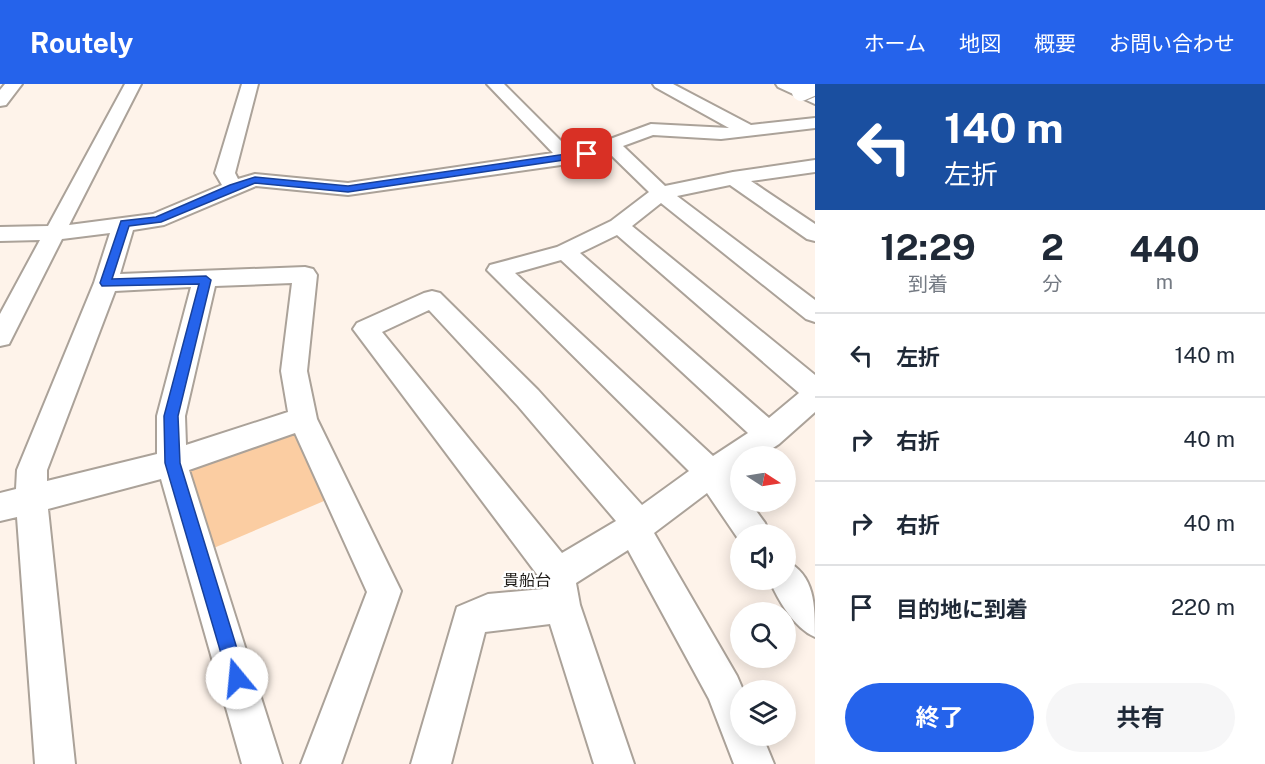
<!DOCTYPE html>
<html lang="ja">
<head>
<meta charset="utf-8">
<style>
	body { margin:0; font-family:"Public Sans","Noto Sans JP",sans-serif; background:#f6f6f7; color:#1f2937; height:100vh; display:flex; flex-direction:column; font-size:22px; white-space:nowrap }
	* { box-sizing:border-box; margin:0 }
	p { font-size:20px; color:#747a83 }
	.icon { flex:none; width:33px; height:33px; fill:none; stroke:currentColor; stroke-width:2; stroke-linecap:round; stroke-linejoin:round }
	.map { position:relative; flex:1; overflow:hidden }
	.panel { display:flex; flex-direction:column; background:#fff; width:450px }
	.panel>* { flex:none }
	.hud { background:#1a4fa0; color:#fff; overflow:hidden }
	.needle { width:39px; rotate:102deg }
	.fabs { position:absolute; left:730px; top:362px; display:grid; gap:12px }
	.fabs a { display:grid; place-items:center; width:66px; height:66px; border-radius:50%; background:#fff; box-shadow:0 3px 15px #0003; font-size:30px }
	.pin { position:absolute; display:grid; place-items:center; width:51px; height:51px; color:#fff; margin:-26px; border-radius:12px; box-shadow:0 3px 9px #0006 }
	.me { position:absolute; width:66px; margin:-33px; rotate:343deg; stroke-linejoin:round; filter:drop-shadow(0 0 4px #0008) }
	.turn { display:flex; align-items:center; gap:21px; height:126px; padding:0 30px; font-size:27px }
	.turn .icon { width:78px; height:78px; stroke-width:2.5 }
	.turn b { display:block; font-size:42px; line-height:51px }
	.eta { display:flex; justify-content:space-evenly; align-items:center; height:102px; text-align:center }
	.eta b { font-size:36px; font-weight:700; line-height:42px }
	.primary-button { display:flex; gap:12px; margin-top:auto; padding:12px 30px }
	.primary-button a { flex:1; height:69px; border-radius:36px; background:#2563eb; color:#fff; font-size:24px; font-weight:700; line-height:69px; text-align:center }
	.primary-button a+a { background:#f6f6f7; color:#1f2937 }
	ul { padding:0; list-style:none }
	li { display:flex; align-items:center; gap:18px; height:84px; padding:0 30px; border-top:2px solid #e0e1e3 }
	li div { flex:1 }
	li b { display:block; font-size:22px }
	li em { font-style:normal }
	header { display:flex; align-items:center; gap:36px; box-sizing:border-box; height:84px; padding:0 30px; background:#2563eb; color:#fff }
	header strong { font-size:28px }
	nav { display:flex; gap:33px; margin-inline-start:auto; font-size:21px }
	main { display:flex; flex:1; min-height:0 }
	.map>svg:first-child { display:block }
</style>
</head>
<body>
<header>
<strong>Routely</strong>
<nav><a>ホーム</a><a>地図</a><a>概要</a><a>お問い合わせ</a></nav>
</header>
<main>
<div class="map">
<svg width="815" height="680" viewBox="0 0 815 680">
	<rect width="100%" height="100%" fill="#fef3ea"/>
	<path fill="#fbcda2" d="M299 347 331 414 209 466 187 382Z"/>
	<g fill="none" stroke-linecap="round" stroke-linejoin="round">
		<g stroke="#aba299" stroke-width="4">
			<path id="minor" d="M5 0H22L6 21 0 22V6Z
				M125 0H141L69 141 153 130 222 101 215 89 242 0H258L235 89 238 95 255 90 348 99 553 69 487 0H504L571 67 583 65 651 40 729 44 655 3 653 0H673L751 41 815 34V44L721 55 653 51 623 62 665 102 733 88 815 76V88L751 97 815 140V157L807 155 730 101 677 112 815 216V238L806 235 661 119 632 142 815 291V328L779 360 761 372H741V385L731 392 741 406V417H749L765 439 770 450H741V459L707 409 654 449 737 592 743 606H741V651H762L774 680H734L709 615 628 466 576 499 580 521 634 680H594L550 540 485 548 451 680H411L457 523 488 510 543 505 542 497 353 245 357 239 424 209 432 207 440 209 538 306 642 421 689 387 487 186 490 181 557 163 611 137 649 108 608 68 568 80 348 111 256 102 164 141 133 146 120 190 305 183 313 185 317 191 307 287 317 335 401 507 341 680H301L367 508 295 349 189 386 282 680H242L161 395 48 425 75 680H35L17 433 0 437V409L16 405 17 386 94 199 110 149 62 155 9 260 0 262V230L40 156 0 157V143L48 142ZM617 151 799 309 769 334 580 169ZM561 176 748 349 713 372 515 189ZM292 199 281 287 288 328 186 361 185 332 215 202ZM191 203 157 332V370L47 397V386L115 207ZM429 226 518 322 616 437 562 469 382 248Z
				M776 0H797L815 9V20L778 3Z
				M786 477C815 491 815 521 815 553 794 544 778 516 769 495H786Z"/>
		</g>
		<use href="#minor" fill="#fff" fill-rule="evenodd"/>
		<g stroke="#605a55" stroke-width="4.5">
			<path id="rail" d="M802 0 815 6"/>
		</g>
		<use href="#rail" stroke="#fff" stroke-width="3" stroke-dasharray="9" stroke-linecap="butt"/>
		<g stroke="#aba299" stroke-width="20" stroke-linecap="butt">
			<path id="minor-bridge" d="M801 8 815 2"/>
		</g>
		<use href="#minor-bridge" stroke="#fff" stroke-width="18"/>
	</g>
	<path fill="#2563eb" stroke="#184099" stroke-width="1.5" d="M587 67 592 70 591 72 348 108 255 99 161 138 129 142 112 195 206 192 211 196 178 332 180 379 246 594 243 600 237 603 230 600 165 379 164 332 199 200 102 202 100 199 121 137 156 133 230 101 255 93 348 102Z"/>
	<g text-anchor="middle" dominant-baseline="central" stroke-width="4.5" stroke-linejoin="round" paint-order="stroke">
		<g font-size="16" fill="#1e1b17" stroke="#fff">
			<text x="527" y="496">貴船台</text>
		</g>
	</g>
</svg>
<div class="fabs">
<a><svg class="needle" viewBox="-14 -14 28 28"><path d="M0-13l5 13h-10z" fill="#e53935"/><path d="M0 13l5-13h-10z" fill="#747a83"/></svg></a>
<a><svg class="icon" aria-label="sound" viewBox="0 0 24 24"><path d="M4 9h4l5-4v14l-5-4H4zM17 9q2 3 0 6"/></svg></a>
<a><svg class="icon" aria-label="search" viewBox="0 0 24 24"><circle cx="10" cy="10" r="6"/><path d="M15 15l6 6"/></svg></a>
<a><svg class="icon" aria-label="layers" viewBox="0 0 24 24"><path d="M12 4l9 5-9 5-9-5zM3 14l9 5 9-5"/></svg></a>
</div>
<div class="pin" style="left:587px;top:70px;background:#d93025"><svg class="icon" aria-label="arrive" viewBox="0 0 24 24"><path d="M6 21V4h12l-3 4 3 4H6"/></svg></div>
<svg class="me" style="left:237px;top:594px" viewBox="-20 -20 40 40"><circle r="19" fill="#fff"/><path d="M0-13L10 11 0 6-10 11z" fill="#2563eb"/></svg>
</div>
<section class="panel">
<div class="hud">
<div class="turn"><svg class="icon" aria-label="left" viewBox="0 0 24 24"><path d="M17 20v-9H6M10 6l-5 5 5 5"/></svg><div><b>140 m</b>左折</div></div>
</div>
<div class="eta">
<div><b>12:29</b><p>到着</p></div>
<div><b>2</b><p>分</p></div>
<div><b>440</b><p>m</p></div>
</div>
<ul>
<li><svg class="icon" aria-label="left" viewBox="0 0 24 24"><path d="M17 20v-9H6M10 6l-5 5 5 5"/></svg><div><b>左折</b></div><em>140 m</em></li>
<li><svg class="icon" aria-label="right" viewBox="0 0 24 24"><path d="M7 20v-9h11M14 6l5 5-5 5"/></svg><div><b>右折</b></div><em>40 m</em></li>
<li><svg class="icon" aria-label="right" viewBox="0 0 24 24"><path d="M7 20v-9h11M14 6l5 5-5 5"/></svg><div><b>右折</b></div><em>40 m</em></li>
<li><svg class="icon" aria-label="arrive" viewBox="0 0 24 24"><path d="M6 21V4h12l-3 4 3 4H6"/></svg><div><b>目的地に到着</b></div><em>220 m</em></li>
</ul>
<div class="primary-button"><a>終了</a><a>共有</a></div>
</section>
</main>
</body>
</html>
